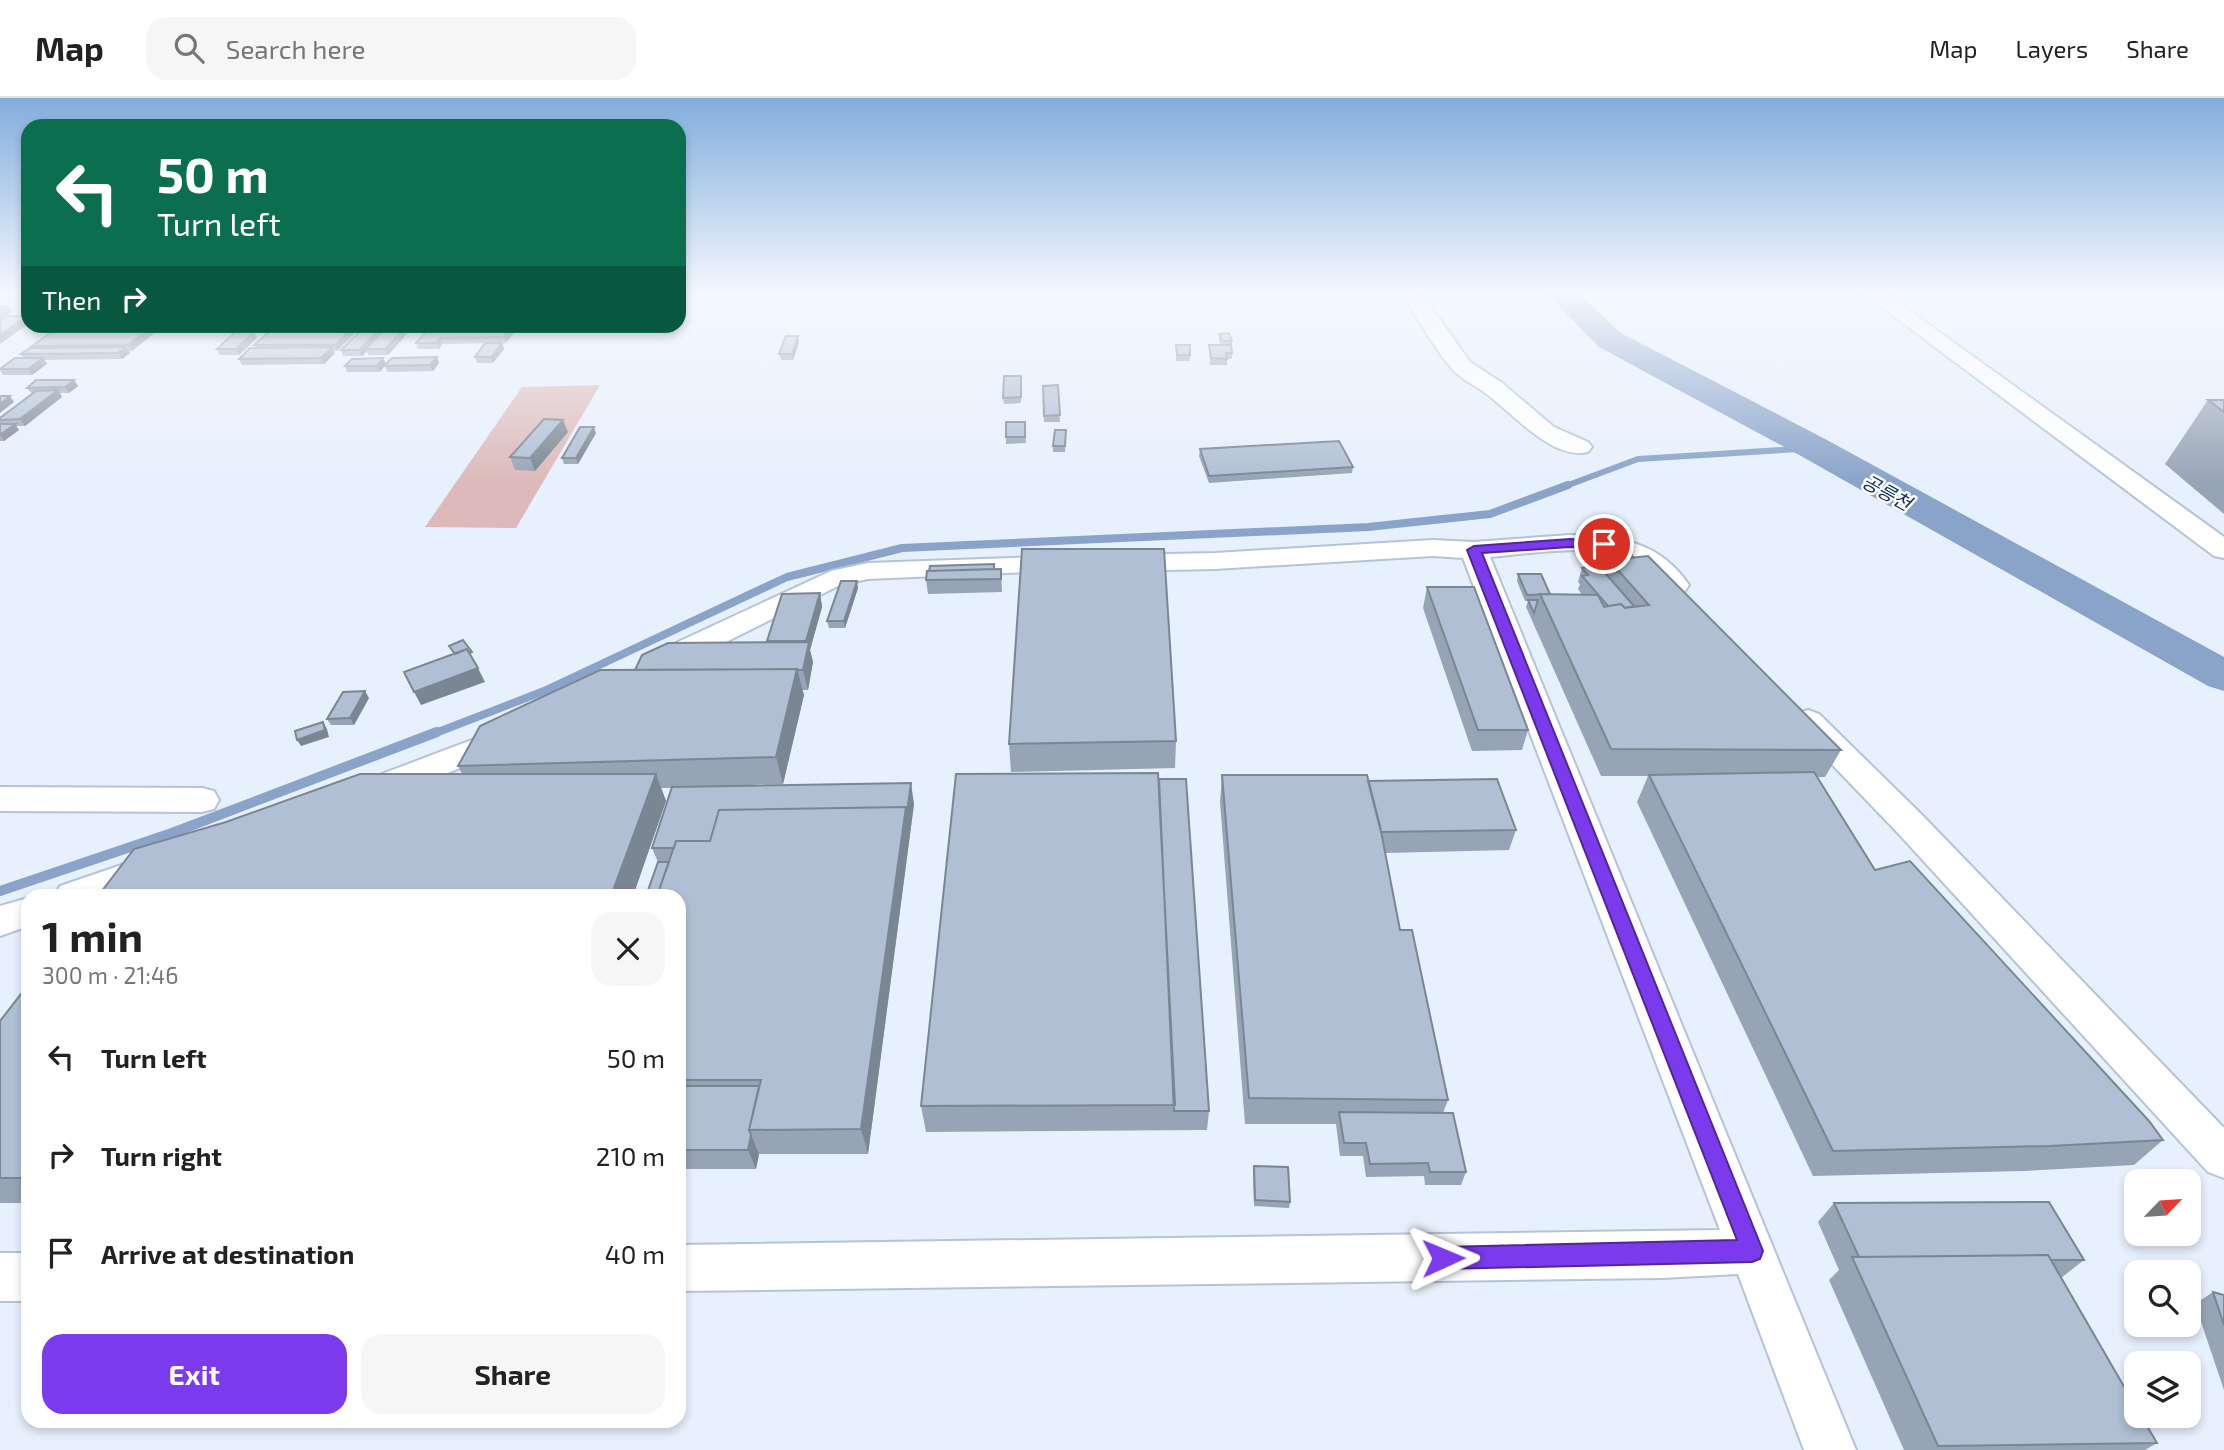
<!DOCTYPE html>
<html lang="en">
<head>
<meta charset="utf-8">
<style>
	body { margin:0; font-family:"Exo 2","Noto Sans KR",sans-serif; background:#f6f6f6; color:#222; height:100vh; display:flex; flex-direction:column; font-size:26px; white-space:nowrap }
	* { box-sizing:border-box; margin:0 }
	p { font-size:23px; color:#767676 }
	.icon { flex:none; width:38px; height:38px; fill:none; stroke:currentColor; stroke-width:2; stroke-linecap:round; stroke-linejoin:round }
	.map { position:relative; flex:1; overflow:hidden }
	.sheet { position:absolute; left:21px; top:791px; width:665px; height:539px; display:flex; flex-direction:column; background:#fff; border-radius:21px; box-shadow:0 4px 10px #0003 }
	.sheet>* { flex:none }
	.banner { position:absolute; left:21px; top:21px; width:665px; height:214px; border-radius:21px; box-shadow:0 4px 10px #0003; background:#0b6e4f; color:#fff; overflow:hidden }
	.needle { width:46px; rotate:65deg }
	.controls { position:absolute; left:2124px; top:1071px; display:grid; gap:14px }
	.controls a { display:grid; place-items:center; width:77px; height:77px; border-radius:14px; background:#fff; box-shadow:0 4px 10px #0003; font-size:35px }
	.pin { position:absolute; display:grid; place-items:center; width:60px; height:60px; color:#fff; margin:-30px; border:4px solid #fff; border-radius:50%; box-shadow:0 2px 7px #0007 }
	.me { position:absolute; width:77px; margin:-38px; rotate:89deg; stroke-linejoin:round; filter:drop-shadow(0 0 5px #0008) }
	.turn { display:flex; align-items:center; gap:24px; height:147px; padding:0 21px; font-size:32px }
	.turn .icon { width:91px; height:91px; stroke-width:2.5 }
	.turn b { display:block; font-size:49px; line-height:60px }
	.then { display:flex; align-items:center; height:66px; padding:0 21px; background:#0003; gap:14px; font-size:26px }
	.round { display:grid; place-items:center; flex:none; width:74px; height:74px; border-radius:21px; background:#f6f6f6 }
	.overview { display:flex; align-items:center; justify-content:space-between; height:119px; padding:0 21px }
	h1 { font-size:42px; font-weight:700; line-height:52px }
	.button { display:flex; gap:14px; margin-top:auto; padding:14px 21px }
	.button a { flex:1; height:80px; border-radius:21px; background:#7c3aed; color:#fff; font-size:28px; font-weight:700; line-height:80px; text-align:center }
	.button a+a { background:#f6f6f6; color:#222 }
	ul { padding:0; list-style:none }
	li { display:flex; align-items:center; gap:21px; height:98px; padding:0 21px }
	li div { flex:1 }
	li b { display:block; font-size:26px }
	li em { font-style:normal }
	header { display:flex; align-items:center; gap:42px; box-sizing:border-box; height:98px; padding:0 35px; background:#fff; border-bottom:2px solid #e0e0e0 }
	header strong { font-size:33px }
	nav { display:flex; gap:38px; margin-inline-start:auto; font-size:24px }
	.search { width:490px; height:63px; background:#f6f6f6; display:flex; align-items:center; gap:18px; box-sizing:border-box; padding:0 24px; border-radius:21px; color:#767676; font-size:26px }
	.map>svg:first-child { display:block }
</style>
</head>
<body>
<header>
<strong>Map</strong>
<div class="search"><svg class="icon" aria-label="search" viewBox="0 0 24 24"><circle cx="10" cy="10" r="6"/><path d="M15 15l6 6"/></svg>Search here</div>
<nav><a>Map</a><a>Layers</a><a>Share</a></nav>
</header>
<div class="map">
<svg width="2224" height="1352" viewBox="0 0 2224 1352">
	<rect width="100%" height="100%" fill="#e7f0fd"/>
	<path fill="#ddbab9" d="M600 287 516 430 425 429 522 289Z"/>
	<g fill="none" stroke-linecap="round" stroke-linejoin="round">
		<path stroke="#89a3c9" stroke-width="6" d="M1563 389 1638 361 1814 350"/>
		<path stroke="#89a3c9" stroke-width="8" d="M433 636 544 593 787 479 902 450 1368 429 1490 416 1568 387"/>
		<path stroke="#89a3c9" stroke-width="10" d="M0 793 172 735 437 634"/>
		<path fill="#89a3c9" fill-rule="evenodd" d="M1546 195H1578L1621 235 1827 342 2224 559V593L2208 588 1801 358 1599 249Z"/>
		<g stroke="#b5c3d8" stroke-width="4">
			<path id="minor" d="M1401 195H1421L1470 264 1502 285 1554 329 1588 344 1592 349 1588 354C1554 363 1513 316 1488 297 1477 288 1462 282 1453 272 1433 249 1418 220 1401 195Z
				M1863 195H1885L2224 439V460L2214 458Z
				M1570 437C1619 438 1659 443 1689 487L1685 493C1658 500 1646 466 1622 457 1590 446 1524 456 1490 459L1856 1352H1804L1738 1176 1662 1180 679 1193V1147L1720 1132 1463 460 1433 458 1215 471 1120 473 1110 471 1106 465 1110 459 1120 457 1215 455 1433 442 1474 444Z
				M1066 458 1076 460 1080 466 1076 472 868 481 840 487 672 571 661 573 650 571 646 564 650 557 831 473 868 465Z
				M1808 612 1819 616 1921 716 2224 1030V1080L2208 1074 1897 734 1797 630 1792 623 1797 616Z
				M506 629 517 632 522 640 517 648 370 705 358 701 353 693 358 685Z
				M0 689 202 690 214 693 219 702 214 711 202 714 0 713Z
				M148 758 161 762 166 772 161 782 114 798H55L60 788Z
				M28 800V828L0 838V808Z
				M0 1155H28V1203H0Z"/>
		</g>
		<use href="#minor" fill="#fff" fill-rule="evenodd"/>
	</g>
	<path fill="#97a4b5" d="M163 228 132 253H129L130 255 122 261 44 262 47 266 32 277H3L0 272V270L24 260 21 256 33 249 32 248Z
		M276 228H362L337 253H333L335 255 324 266 242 267 239 261 256 250 254 247Z
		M414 228 388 257H368L367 253 362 258H343L341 252Z
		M431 228H519L506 245H502L504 251 493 265H477L475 259 485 245 442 246 439 251H418L416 245Z
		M254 234 257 240 239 257H220L217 251Z
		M1219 236 1232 243V261H1227V267H1210L1209 247H1220L1219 242Z
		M799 244 793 262H781L779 256Z
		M1176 247H1190V263H1176Z
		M437 259 439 265 433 273 387 274 385 268 380 274H347L345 268 383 260 386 266Z
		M1021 278V305L1004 306 1003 300Z
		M74 282 78 288 69 295H60L62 299 25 328H16L19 332 4 343H0V320L32 296 27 290Z
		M1058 287 1060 324H1044L1043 288Z
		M2208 302H2224V416L2165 366Z
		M563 322 568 334 535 373 515 372 510 359Z
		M1006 324H1025L1026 345 1006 346Z
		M1066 332 1065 354H1053V348Z
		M596 335 578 366H564L562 360Z
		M1200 351 1353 369 1352 375 1209 385 1199 358Z
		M1579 444 1607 450 1634 460 1841 652 1825 679H1817L1875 772 2163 1042 2134 1067 2024 1073 1813 1078 1637 704 1648 678H1601L1526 509 1528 503H1525L1517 483 1518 476 1550 496 1582 497 1578 491 1580 486 1578 484 1582 470H1585L1582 466 1585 458H1581L1577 451Z
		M994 466V471H1001L1002 494 928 496 926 482Z
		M1427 489 1528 632 1522 652 1472 653 1423 510Z
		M858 490 845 530H829L827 523Z
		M820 495 822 509 810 552 813 564 808 592H802L804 597 783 686 721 688 914 706 868 1056H759L756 1071H679V798L658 764 652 750 672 690H661L666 703 633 798H98L462 676 458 668 635 572 768 544 767 543Z
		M369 600 354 627H331L327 621Z
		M1176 643 1175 670 1011 674 1009 646Z
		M1222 677 1368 683 1516 732 1509 752 1385 755 1400 832 1448 1002 1443 1015 1466 1074 1461 1087H1425L1424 1078 1366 1079 1363 1058H1340L1336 1026H1245L1220 704Z
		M1159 681 1209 1013 1207 1032 926 1034 921 1008Z
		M28 887V1105H0V923Z
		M1254 1068 1290 1104 1289 1110 1254 1108 1253 1074Z
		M1834 1105 2084 1162 2061 1180 2157 1345 2145 1352H1904L1829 1182 1839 1172 1818 1124Z
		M2213 1194 2224 1197V1292L2195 1206Z"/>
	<path fill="#7b8694" d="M8 208 12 214 0 222V213Z
		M27 218 28 226 0 246V237Z
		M152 228H163L132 253 128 247Z
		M353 228H362L337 253 335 247Z
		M383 228H391L366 251 367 253 362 258 359 252Z
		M407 228H414L388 257 385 251Z
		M513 228H519L506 245 504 239Z
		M254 234 257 240 239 257 236 251Z
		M798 238 799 244 793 262 792 256Z
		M440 240 442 246 439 251 436 245Z
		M502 245 504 251 493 265 491 259Z
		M126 249 130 255 122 261 118 255Z
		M332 249 335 255 324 266 321 260Z
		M437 259 439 265 433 273 430 267Z
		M43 260 47 266 32 277 28 271Z
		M383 260 386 266 380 274 377 268Z
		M74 282 78 288 69 295 65 289Z
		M58 292 62 299 25 328 20 321Z
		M10 298 14 304 0 315V306Z
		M563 322 568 334 535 373 530 360Z
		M15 326 19 332 4 343 0 337Z
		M594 329 596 335 578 366 576 360Z
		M857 483 858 490 845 530 844 523Z
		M820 495 822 509 810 552 813 564 808 592 803 572 808 549 806 543Z
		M478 570 485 584 421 607 414 594Z
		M797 571 804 597 783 686 776 659Z
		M365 593 369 600 354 627 350 620Z
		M323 624 327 631 329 639 301 648 297 642Z
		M656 676 666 703 633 798H611Z
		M911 685 914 706 868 1056 861 1031 906 709Z
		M751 1037 759 1056 756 1071 748 1052Z"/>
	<path fill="#b0bfd3" stroke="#7b8694" stroke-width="2" d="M0 208H8L0 213Z
		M8 218H27L0 237V223Z
		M60 228H152L128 247 32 248Z
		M276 228H353L335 247H254Z
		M365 228H383L359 252H341Z
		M388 228H407L385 251H366Z
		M431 228H513L504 239 440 240 436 245H416Z
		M235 234H254L236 251H217Z
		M1229 235 1232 243H1222L1219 236Z
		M786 238H798L792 256H779Z
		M485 245H502L491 259H475Z
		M1176 247H1190V257H1177Z
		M1209 247H1231L1232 255H1226L1227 261 1211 260Z
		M126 249 118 255 21 256 30 250Z
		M332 249 321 260 239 261 250 250Z
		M437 259 430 267 384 268 392 260Z
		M15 260H43L28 271H0Z
		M383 260 377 268H345L352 261Z
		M1004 278H1021V299L1003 300Z
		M36 282H74L65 289 27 290Z
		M1058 287 1060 317 1044 318 1043 288Z
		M58 292 20 321 0 322V320L36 293Z
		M0 298H10L0 306Z
		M2208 302H2224V314Z
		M544 321 563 322 530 360 510 359Z
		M1006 324H1025V339H1006Z
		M0 326H15L0 337Z
		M580 329H594L576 360H562Z
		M1055 332H1066L1065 348H1053Z
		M1339 343 1353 369 1209 378 1200 351Z
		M1579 444 1604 445 1607 450 1583 451Z
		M1624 448 1634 460 1609 462 1619 473 1605 475 1634 508 1625 510 1621 506 1608 508 1582 478 1588 477 1582 470 1599 468 1587 453Z
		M1022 451H1164L1176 643 1009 646Z
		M1648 458 1841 652 1611 651 1540 496 1598 497 1604 509 1621 506 1625 510 1649 507 1609 462Z
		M994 466V471L929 473 930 468Z
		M1001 471V481L926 482 927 473Z
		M1518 476H1541L1550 496 1527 497Z
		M841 483H857L844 523H827Z
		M1427 489H1474L1528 632H1478Z
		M820 495 806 543H767L782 496Z
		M1528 502H1538L1534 515Z
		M463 542 472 554 469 555 467 551 455 556 449 548Z
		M809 544 803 572H797V571L635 572 642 557 668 545Z
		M467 551 478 570 414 594 404 574Z
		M797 571 776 659 458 668 480 628 600 572Z
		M365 593 350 620 327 621 343 594Z
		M323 624 325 632 297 642 295 633Z
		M1814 674 1875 772 1910 763 2149 1023 2163 1042 2050 1048 1833 1053 1649 677Z
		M1158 675 1175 1007 921 1008 956 676Z
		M360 676H656L611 798H98L134 751 226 724Z
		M1222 677H1367L1380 728 1400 832H1412L1448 1002 1249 1000Z
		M1159 681H1186L1209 1013H1174Z
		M1497 681 1516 732 1381 734 1368 683Z
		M911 685 907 715 906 709 719 712 710 743H676L674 750H652L672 689Z
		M906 709 861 1031 749 1032 761 982H679V798H657L676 743H710L719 712Z
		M658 764H669L657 798H646Z
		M28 887V1080H0V923Z
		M679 988H759L749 1032 751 1037 748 1052H679Z
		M1339 1014 1453 1015 1466 1074H1430L1428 1065 1370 1066 1366 1045H1344Z
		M1254 1068 1288 1069 1290 1104 1255 1102Z
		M2049 1104 2084 1162H2051L2048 1157 1859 1159 1834 1105Z
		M2048 1157 2137 1311V1318H2141L2157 1345 1938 1348 1852 1159Z
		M2213 1194 2224 1197V1227Z"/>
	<linearGradient id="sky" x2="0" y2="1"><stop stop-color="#82addc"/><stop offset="0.51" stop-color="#f4f8fe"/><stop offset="1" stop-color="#f4f8fe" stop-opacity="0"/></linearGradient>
	<rect width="2224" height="384" fill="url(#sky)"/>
	<path fill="#7c3aed" stroke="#51269a" stroke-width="2" d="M1570 441 1604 442 1610 446 1604 450 1570 449 1482 455 1763 1153 1760 1161 1752 1164 1443 1171 1435 1168 1432 1160 1435 1152 1443 1149 1737 1142 1467 452 1474 448Z"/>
	<g text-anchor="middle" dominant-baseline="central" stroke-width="5" stroke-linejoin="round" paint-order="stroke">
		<g font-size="19" font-style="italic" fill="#0e3160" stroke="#fcfcfc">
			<text transform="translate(1887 394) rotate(29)">공릉천</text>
		</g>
	</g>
</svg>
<div class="controls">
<a><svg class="needle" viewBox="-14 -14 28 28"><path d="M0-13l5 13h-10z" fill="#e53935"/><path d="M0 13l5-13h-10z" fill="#767676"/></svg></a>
<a><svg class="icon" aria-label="search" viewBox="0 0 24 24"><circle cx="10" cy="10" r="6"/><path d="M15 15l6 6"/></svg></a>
<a><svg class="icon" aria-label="layers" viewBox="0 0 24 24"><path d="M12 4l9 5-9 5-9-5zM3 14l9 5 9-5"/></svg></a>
</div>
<div class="pin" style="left:1604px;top:446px;background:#d93025"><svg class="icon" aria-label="arrive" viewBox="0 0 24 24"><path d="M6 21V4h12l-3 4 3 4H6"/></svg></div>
<svg class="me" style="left:1443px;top:1160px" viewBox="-20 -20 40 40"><path d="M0-17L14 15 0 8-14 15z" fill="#7c3aed" stroke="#fff" stroke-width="4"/></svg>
<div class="banner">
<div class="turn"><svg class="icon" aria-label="left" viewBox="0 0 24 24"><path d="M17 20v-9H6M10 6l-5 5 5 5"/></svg><div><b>50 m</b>Turn left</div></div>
<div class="then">Then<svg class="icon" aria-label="right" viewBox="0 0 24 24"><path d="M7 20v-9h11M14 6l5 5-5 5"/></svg></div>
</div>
<section class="sheet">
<div class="overview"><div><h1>1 min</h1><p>300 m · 21:46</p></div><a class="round"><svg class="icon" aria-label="close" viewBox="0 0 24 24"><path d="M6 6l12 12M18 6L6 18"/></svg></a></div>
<ul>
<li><svg class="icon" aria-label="left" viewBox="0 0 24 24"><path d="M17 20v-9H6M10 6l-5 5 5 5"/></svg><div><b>Turn left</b></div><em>50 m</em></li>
<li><svg class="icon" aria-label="right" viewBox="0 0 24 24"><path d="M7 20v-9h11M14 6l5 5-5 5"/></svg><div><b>Turn right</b></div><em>210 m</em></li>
<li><svg class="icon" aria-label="arrive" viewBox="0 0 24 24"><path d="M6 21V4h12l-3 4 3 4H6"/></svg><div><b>Arrive at destination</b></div><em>40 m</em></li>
</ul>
<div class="button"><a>Exit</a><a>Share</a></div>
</section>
</div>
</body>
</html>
